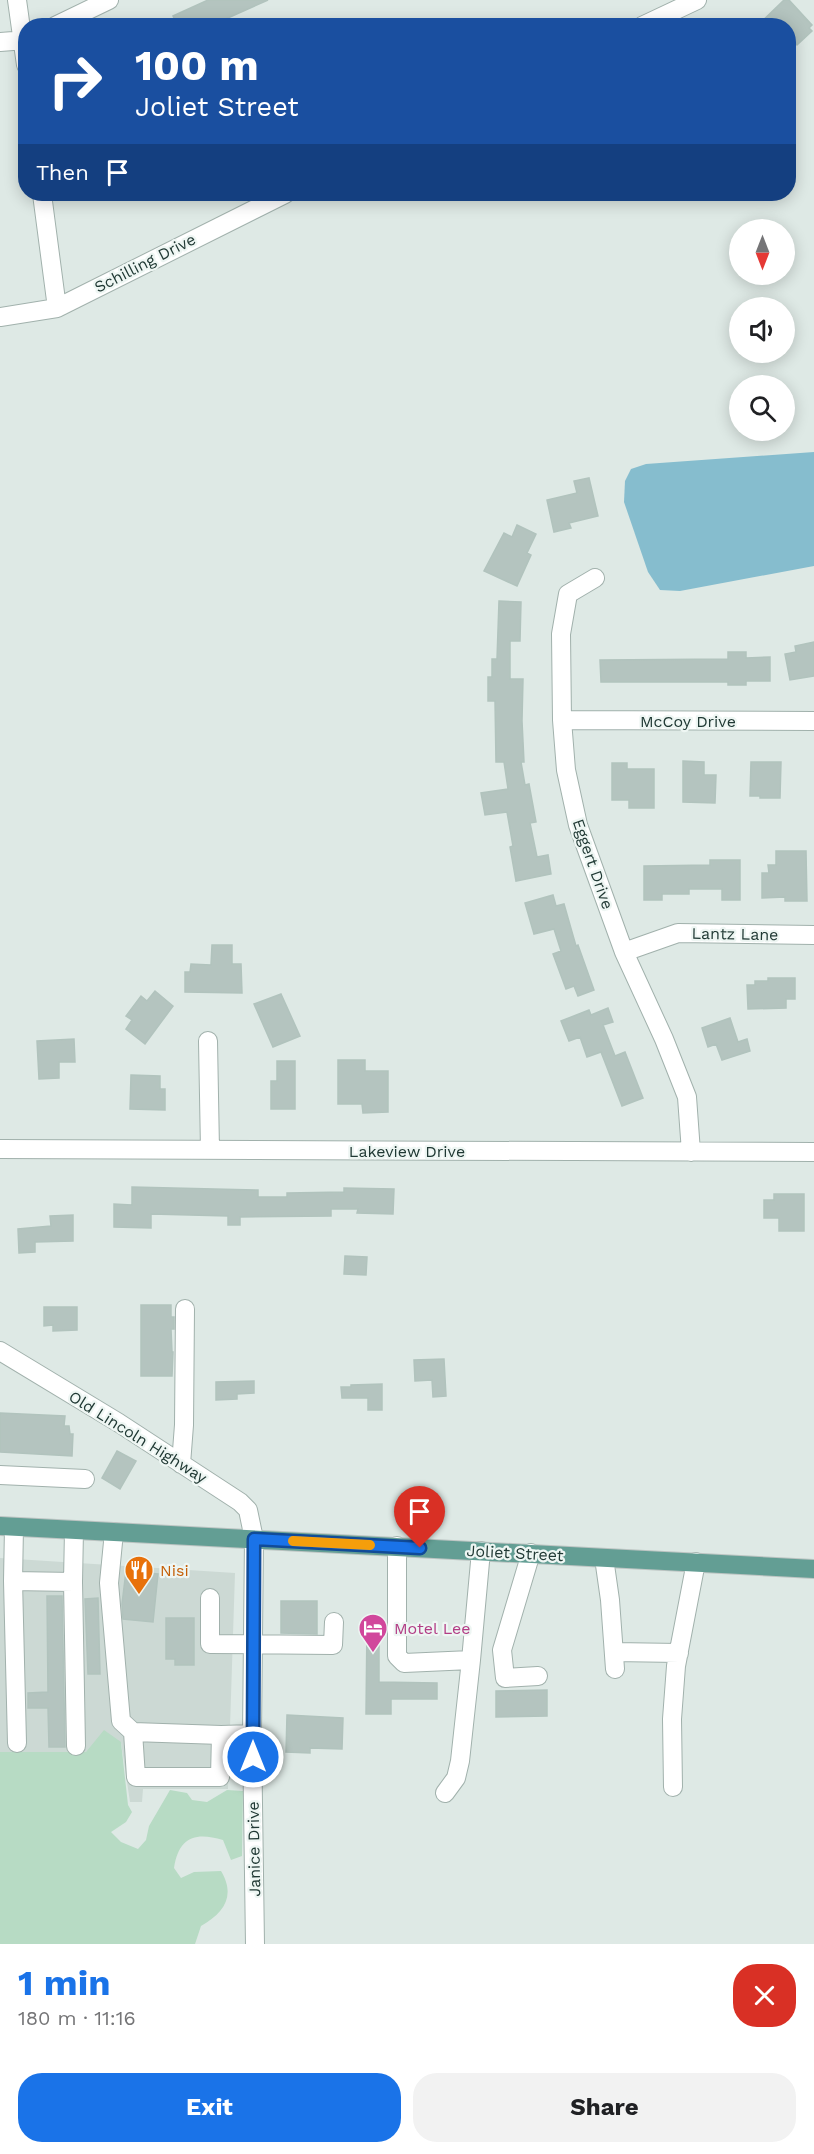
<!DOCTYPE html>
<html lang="en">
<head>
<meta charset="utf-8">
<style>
	body { margin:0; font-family:"Work Sans",sans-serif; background:#f2f2f2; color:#202124; height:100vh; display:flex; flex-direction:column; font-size:22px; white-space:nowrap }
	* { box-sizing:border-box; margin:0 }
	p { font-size:20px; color:#757577 }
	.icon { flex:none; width:33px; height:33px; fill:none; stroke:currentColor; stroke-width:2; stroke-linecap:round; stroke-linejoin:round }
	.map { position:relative; height:1944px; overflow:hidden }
	.drawer { display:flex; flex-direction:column; background:#fff; flex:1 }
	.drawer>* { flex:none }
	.top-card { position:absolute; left:18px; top:18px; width:778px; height:183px; border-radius:24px; box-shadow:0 3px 15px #0003; background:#1a4fa0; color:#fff; overflow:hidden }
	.needle { width:39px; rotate:180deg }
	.tools { position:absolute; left:729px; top:219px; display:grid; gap:12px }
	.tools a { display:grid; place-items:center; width:66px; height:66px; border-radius:50%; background:#fff; box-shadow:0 3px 15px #0003; font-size:30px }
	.pin { position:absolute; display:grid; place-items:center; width:51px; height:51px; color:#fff; margin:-62px -26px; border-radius:50% 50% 50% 0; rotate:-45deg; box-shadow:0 0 6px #0007 }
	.pin .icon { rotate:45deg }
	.me { position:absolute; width:66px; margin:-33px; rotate:0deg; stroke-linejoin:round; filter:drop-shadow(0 0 4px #0008) }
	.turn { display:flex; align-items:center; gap:21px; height:126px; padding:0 18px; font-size:27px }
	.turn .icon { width:78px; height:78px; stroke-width:2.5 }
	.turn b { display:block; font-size:42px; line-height:51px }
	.then { display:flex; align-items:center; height:57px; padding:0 18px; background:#0003; gap:12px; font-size:22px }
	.round { display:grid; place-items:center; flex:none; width:63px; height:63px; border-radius:24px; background:#f2f2f2 }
	.headline { display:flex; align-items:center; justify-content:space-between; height:102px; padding:0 18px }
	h1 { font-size:36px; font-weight:700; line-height:45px; color:#1a73e8 }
	.button { display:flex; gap:12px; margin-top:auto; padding:12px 18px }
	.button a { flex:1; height:69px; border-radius:24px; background:#1a73e8; color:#fff; font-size:24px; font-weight:700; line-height:69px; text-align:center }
	.button a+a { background:#f2f2f2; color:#202124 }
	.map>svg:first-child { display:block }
</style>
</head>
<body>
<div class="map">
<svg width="814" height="1944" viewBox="0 0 814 1944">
	<rect width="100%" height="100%" fill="#dee9e5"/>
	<path fill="#ccd9d4" d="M0 1558 235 1573 228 1789H143L142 1802H130L121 1742 86 1752H0Z"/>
	<path fill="#b7dbc4" d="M104 1730 121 1742 128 1805 132 1812 126 1822 111 1832 121 1842 138 1849 146 1840 149 1826 170 1790 187 1793 192 1800 207 1802 227 1790 243 1791 242 1856 231 1860 223 1840C195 1832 179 1837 174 1868L181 1878 194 1872 221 1871C236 1896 224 1913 201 1926L195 1944H0V1752H86Z"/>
	<path fill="#86bdce" d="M814 452V566L680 591 660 590 648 572 624 502 625 481 631 469 646 464Z"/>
	<path fill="#b4c4bf" stroke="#b1c3bd" stroke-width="1.5" d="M208 0H268L210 26H177L173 16Z
		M784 0H789L812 25 809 28 812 31 797 45 789 36V26H757Z
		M589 478 598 516 569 523 571 528 554 532 547 500 577 493 574 481Z
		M517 525 536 534 527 553 531 555 517 586 484 571 504 533 512 537Z
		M499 601 521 602 520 641H510V679H523L522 721 524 762H521L525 785 529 784 536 822 530 823 537 857 548 855 551 874 516 881 510 847 513 846 507 812 485 815 481 793 508 789 504 762H496L495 701H488V677H492V659H497Z
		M814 642V676L790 680 785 654 796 652 795 646Z
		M728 652H746V658L770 657V681H746V685H728V682H601L600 660 728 659Z
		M683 761 704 762V775H716L715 803 683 802Z
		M751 762H781L780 798H760V796H750Z
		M612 763H627V769H654V808H629V800H612Z
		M776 851H806L807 901H785V897L762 898V873H769L768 865H776Z
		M710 860H740V900H722V889H689V894H662V900H644V866L710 865Z
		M553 895 556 906 564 904 576 946 578 945 594 990 578 996 574 986 566 989 553 954 561 951 554 929 534 934 525 903Z
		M212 945H232V964H241L242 993 185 992V972H190L191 964 211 965Z
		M768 978H795V999H786V1008L748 1009 747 985H755V981H768Z
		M155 991 173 1006 145 1044 126 1029 132 1020 126 1016 141 996 147 1001Z
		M281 994 300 1036 273 1047 254 1004Z
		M608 1008 613 1022 603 1025 615 1056 625 1052 643 1098 622 1106 601 1052 587 1057 580 1037 569 1041 561 1021 589 1010 591 1015Z
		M730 1018 738 1042 747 1039 750 1051 722 1060 716 1044 708 1047 702 1028Z
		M74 1039 75 1062H59V1078L39 1079 37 1041Z
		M338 1060H365V1071H388V1112L363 1113 362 1104H338Z
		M277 1061H295V1109H271V1081H277Z
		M131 1075 160 1076V1089H165V1110L130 1109Z
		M132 1187 258 1190V1197H287V1193L344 1192V1188L394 1189 393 1214 357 1213 358 1209H331V1216L240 1217V1225H228V1216L151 1214V1228L114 1227V1204L132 1205Z
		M774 1194H804V1231H779V1218H764V1200H774Z
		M73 1215V1241L35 1242V1252L19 1253 18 1229 51 1226 50 1216Z
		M345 1256 367 1257 366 1275 344 1274Z
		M141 1305H171V1317H174V1329H171L172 1352H173L172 1376H141Z
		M44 1307H77V1330L53 1331V1325L44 1326Z
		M444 1359 446 1396 433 1397 432 1380 415 1381 414 1360Z
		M254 1381V1393L237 1394V1399L216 1400V1382Z
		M382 1384V1410H368V1398H342L341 1387H351V1385Z
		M0 1413 65 1416 64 1426H69L70 1434H73L72 1456 0 1452Z
		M117 1451 136 1461 120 1489 102 1478Z
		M126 1571 158 1574 153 1622 123 1619 122 1604Z
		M47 1596H62L65 1747H49L48 1708H28V1693L48 1692Z
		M98 1598 100 1674H88L85 1599Z
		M281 1601H317V1634L281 1633Z
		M166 1618H194V1665H175V1659H166Z
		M367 1624H379V1682L437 1683V1699H391V1714H366Z
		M547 1690V1716L496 1717V1691Z
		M287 1715 343 1718 342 1749 310 1748V1753L286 1752Z"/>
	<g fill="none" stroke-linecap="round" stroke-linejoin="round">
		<g stroke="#a1b1ac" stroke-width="20">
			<path id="minor" d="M17 0 26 65
				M55 26 109 0
				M642 26 697 0
				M0 42 26 40
				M42 194 57 308
				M0 317 57 308 285 194
				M595 578 568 594 561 634 562 720 566 770 578 825 624 952 664 1039 687 1097 691 1152
				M562 720 814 721
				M624 952 678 933 814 935
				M208 1041 210 1150
				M0 1149 814 1152
				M0 1351 119 1423 240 1502 248 1510 254 1539 252 1734 255 1944
				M181 1464 184 1425 185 1309
				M0 1475 85 1479
				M14 1527 13 1581 73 1582 74 1530
				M114 1532 109 1583 121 1721 133 1732 136 1777H220L221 1735 252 1734
				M397 1546V1656L404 1663 471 1660 481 1551
				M531 1553 502 1650 505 1678 538 1676
				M604 1558 610 1600 615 1669
				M13 1581 17 1743
				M73 1582 76 1746
				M210 1598V1644L333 1645 334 1622
				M614 1652 679 1653
				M133 1732 221 1735
				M673 1787 672 1719 676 1666 696 1562
				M445 1793 456 1778 460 1761 471 1660"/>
		</g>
		<g stroke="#bcc4c2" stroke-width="20">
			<path id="major" d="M0 1526 814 1569"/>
		</g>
		<use href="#minor" stroke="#fff" stroke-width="18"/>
		<use href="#major" stroke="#639e94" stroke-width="18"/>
	</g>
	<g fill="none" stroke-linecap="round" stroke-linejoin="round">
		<g stroke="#114b97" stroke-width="15">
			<path id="route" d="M253 1757 254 1539 420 1548"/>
		</g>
		<use href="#route" stroke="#1a73e8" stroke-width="10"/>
		<path stroke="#f59e0b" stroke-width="10" d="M293 1541 370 1545"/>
	</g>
	<defs>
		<g id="restaurant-pin" transform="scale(1.5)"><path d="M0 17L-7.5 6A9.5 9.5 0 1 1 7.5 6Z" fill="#e8710a" stroke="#eef6f3"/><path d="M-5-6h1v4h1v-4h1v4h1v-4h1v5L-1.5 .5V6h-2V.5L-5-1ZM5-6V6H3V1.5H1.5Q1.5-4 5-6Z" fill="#fff"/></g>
		<g id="hotel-pin" transform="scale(1.5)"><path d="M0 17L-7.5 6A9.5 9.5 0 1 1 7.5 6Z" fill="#d1479c" stroke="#eef6f3"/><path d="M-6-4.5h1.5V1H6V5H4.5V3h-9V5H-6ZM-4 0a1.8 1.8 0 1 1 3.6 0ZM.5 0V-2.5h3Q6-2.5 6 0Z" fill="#fff"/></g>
	</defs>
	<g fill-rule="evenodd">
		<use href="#restaurant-pin" x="139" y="1570"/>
		<use href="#hotel-pin" x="373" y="1628"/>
	</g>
	<g text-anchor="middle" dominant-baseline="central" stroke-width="4.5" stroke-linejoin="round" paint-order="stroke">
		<g font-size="16" fill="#203934" stroke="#eef6f3">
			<text transform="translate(145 263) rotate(-27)">Schilling Drive</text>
			<text x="688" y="721">McCoy Drive</text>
			<text transform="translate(593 864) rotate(71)">Eggert Drive</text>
			<text transform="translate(735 934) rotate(1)">Lantz Lane</text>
			<text x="407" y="1151">Lakeview Drive</text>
			<text transform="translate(138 1437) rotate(32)">Old Lincoln Highway</text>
			<text transform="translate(515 1553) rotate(3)">Joliet Street</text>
			<text transform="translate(254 1849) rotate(-91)">Janice Drive</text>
		</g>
		<g font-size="16" fill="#c56008" stroke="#eef6f3" text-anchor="start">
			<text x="160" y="1570">Nisi</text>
		</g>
		<g font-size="16" fill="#b23c85" stroke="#eef6f3" text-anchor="start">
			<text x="394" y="1628">Motel Lee</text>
		</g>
	</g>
</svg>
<div class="tools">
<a><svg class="needle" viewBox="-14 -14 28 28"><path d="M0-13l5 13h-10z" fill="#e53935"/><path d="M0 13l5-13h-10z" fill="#757577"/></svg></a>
<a><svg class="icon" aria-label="sound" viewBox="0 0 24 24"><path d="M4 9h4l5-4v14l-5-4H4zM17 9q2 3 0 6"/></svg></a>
<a><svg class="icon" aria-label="search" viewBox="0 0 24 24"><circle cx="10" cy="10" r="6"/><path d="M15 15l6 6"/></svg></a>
</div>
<div class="pin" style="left:420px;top:1548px;background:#d93025"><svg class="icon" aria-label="arrive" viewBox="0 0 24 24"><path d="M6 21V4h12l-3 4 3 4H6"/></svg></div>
<svg class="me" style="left:253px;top:1757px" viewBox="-20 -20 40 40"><circle r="17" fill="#1a73e8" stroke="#fff" stroke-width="3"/><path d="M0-11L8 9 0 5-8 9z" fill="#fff"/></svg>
<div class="top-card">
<div class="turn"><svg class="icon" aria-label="right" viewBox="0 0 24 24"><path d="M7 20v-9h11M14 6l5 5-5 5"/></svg><div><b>100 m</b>Joliet Street</div></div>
<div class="then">Then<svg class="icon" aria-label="arrive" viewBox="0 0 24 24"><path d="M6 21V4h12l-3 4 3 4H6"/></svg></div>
</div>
</div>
<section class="drawer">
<div class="headline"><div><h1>1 min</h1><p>180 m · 11:16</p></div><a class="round" style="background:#d93025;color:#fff"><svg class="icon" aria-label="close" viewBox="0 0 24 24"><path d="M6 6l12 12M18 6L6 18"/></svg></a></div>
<div class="button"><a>Exit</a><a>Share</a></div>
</section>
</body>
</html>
